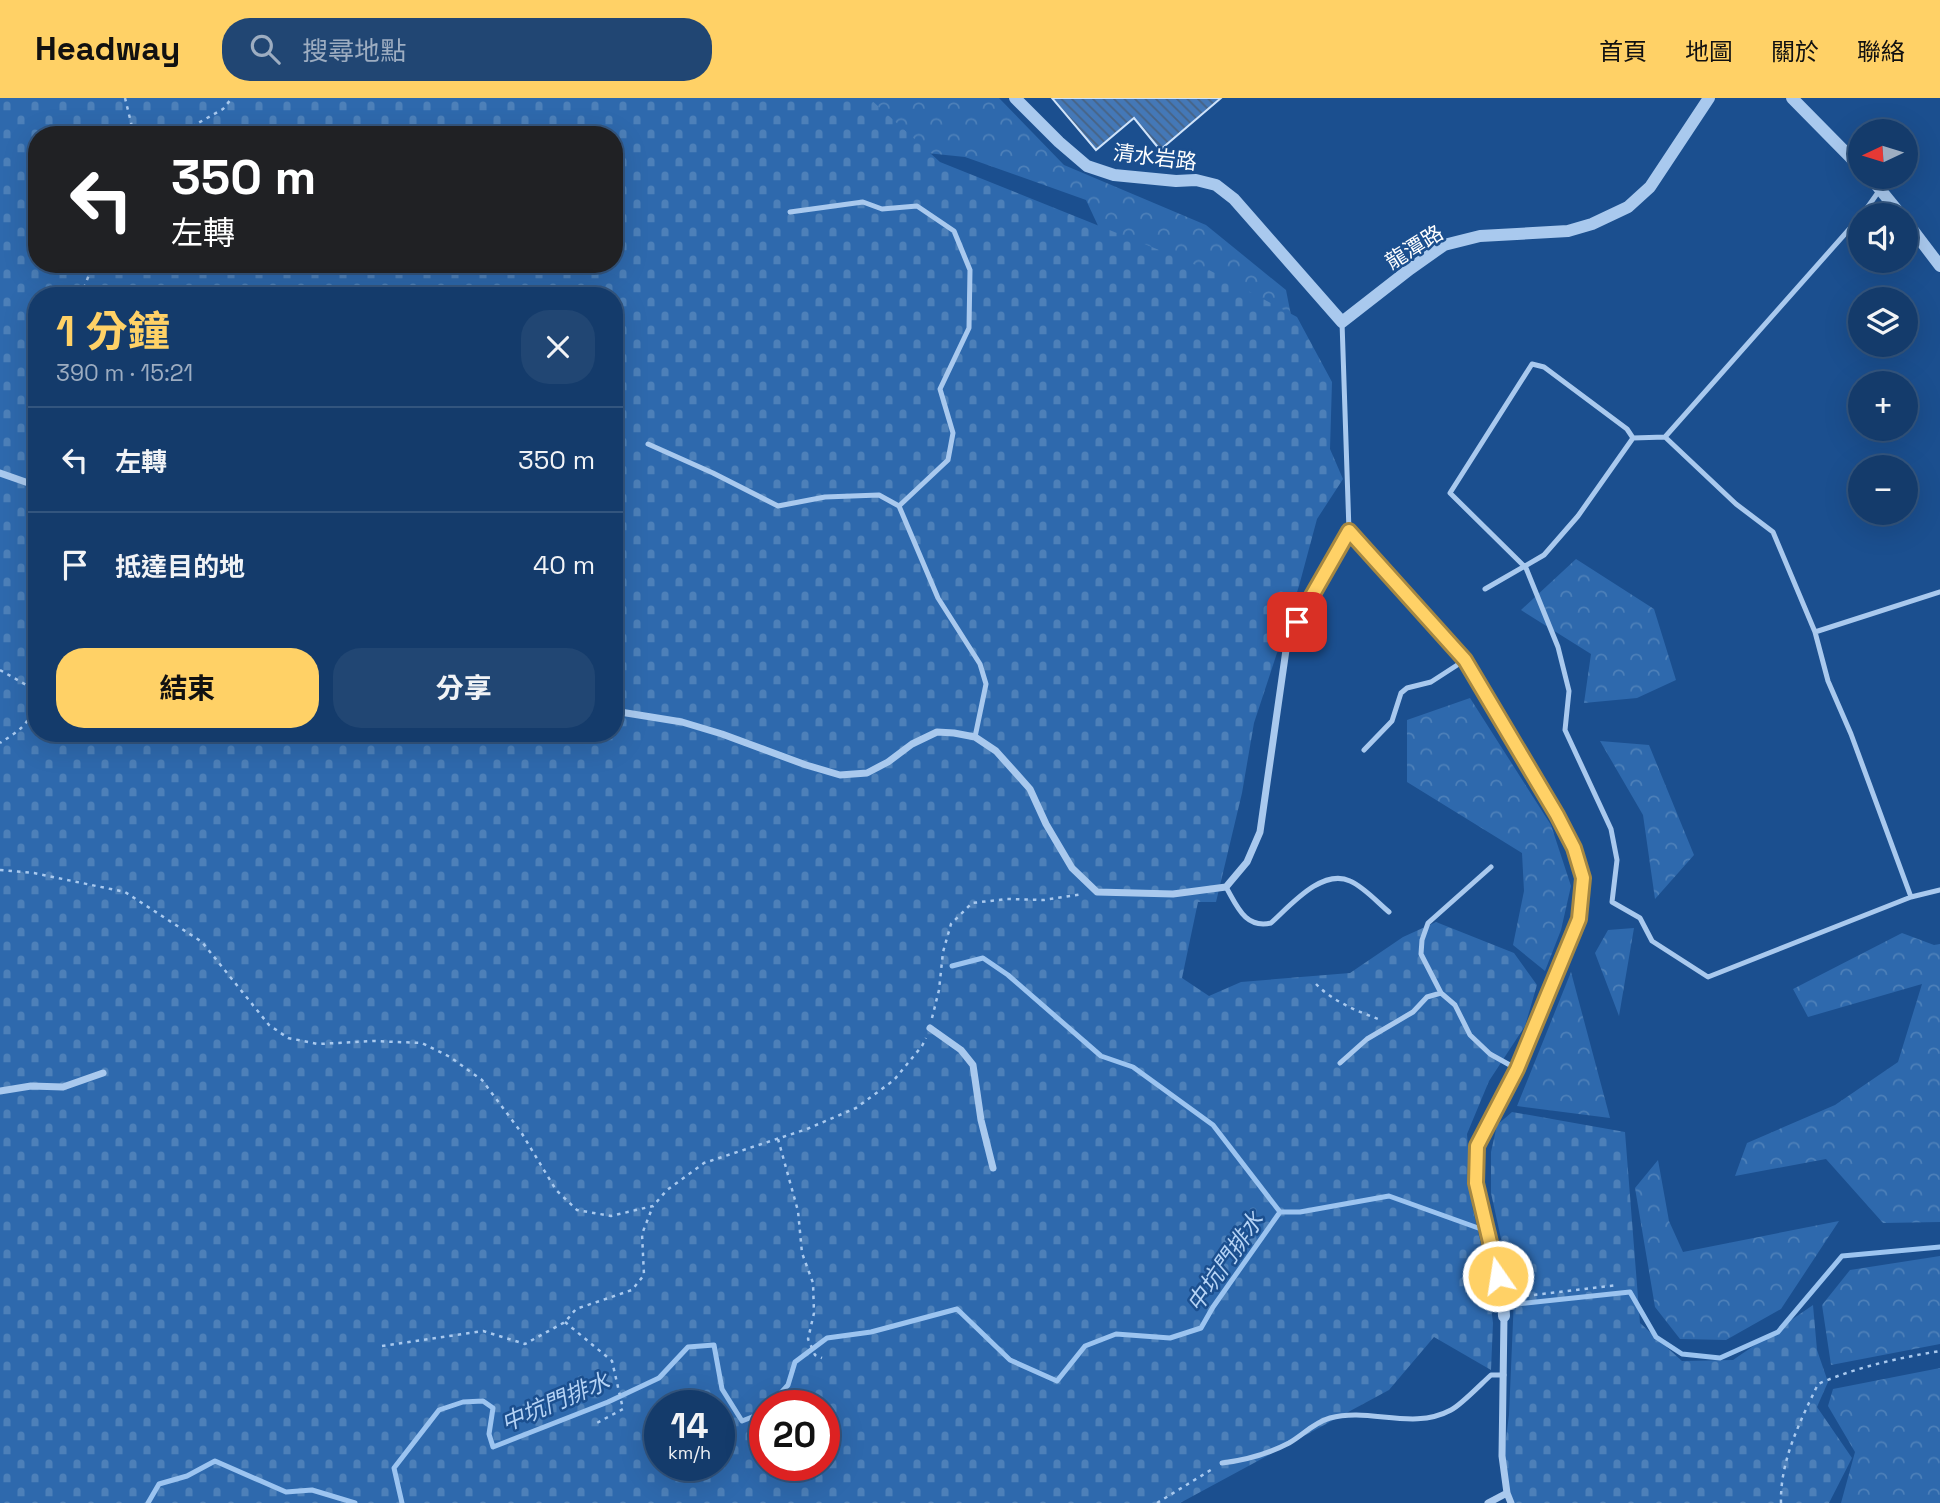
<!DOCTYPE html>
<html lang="zh-TW">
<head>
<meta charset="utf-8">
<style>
	body { margin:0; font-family:"Space Grotesk","Noto Sans TC",sans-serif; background:#214673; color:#f1f3f6; height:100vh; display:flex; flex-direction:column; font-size:26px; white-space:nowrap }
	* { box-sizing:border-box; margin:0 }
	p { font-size:23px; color:#9dadc1 }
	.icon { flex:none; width:38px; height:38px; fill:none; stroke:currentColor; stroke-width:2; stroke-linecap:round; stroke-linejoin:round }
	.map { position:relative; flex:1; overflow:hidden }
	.drawer { position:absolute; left:28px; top:189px; width:595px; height:455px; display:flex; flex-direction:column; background:#143b6b; border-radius:28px; box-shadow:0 7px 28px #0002,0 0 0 2px #33557e }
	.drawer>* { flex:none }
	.hud { position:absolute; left:28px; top:28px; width:595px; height:147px; border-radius:28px; box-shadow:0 7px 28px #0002,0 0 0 2px #33557e; background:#202124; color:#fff; overflow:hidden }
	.needle { width:46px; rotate:266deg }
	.tools { position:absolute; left:1848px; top:21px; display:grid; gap:14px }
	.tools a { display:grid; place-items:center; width:70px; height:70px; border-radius:50%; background:#143b6b; box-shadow:0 7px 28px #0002,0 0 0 2px #33557e; font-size:35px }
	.speed { position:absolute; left:644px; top:1292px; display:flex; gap:14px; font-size:35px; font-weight:700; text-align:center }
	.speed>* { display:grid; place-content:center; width:91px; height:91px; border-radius:50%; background:#143b6b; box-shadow:0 7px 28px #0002,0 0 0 2px #33557e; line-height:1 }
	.speed small { font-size:18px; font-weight:400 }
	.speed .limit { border:10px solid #d22; background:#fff; color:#111 }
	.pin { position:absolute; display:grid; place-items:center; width:60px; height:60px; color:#fff; margin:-30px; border-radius:14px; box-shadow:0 4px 10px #0006 }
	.me { position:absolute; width:77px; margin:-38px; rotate:347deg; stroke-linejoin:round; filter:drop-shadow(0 0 5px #0008) }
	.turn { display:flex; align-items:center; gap:24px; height:147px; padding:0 28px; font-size:32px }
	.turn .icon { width:91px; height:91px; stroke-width:2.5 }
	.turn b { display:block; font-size:49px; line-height:60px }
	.round { display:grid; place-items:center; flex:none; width:74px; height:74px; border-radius:28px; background:#214673 }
	.head { display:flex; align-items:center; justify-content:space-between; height:119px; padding:0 28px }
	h1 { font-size:42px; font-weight:700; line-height:52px; color:#ffd166 }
	.action { display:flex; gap:14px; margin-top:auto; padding:14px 28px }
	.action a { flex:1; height:80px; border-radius:28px; background:#ffd166; color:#111; font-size:28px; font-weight:700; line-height:80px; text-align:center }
	.action a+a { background:#214673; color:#f1f3f6 }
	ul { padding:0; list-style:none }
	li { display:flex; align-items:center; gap:21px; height:105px; padding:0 28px; border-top:2px solid #33557e }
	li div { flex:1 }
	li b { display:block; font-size:26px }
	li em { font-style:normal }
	header { display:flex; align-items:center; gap:42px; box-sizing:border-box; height:98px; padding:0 35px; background:#ffd166; color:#111 }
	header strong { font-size:33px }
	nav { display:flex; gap:38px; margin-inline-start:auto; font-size:24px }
	.search { width:490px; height:63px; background:#214673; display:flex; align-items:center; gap:18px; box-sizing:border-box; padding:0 24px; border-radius:28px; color:#9dadc1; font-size:26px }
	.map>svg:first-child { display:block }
</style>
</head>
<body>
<header>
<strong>Headway</strong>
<div class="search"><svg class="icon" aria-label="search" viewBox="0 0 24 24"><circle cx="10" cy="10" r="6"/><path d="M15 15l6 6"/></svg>搜尋地點</div>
<nav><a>首頁</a><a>地圖</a><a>關於</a><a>聯絡</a></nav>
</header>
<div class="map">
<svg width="1940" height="1405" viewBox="0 0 1940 1405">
	<defs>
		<pattern id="forest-crowns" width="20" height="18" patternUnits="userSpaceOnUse" patternTransform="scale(1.75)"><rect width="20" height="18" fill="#2e69ad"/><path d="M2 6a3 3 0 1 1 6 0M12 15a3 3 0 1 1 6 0" fill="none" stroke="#4d80b9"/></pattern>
		<pattern id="cemetery-stones" width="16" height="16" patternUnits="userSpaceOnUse" patternTransform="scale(1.75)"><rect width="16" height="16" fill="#2e69ad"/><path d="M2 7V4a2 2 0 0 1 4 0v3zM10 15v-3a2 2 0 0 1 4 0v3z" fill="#4d80b9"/></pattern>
		<pattern id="building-back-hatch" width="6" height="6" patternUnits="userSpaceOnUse" patternTransform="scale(1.75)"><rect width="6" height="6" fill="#4478b7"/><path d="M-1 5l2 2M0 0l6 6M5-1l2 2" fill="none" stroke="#486282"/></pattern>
	</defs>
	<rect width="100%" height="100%" fill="#1b4f8f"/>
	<path fill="url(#forest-crowns)" d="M848 0H999L1064 67 1206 127 1286 192 1310 313 1121 177 1086 102 965 59 849 47Z
		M1576 461 1654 511 1676 582 1637 600 1584 605 1591 556 1521 512Z
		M1470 600 1551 727 1571 788 1561 832 1545 873 1513 847 1524 793 1522 755 1407 684V622Z
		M1600 643 1649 647 1694 757 1655 801 1643 717Z
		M1634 830 1619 918 1595 855 1608 832Z
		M1902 835 1934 847 1940 846V1124L1883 1125 1826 1061 1735 1078 1747 1045 1835 1007 1898 964 1922 886 1808 919 1793 891Z
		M1571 874 1610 1020 1517 1008Z
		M1658 1062 1669 1123 1683 1154 1839 1123 1781 1211 1726 1242 1680 1241 1655 1209 1635 1090Z
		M1940 1158V1246L1831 1267 1822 1207 1850 1172Z
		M1940 1270V1405H1841L1855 1354 1828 1308 1833 1291Z"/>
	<path fill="url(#cemetery-stones)" fill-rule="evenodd" d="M0 0H869L940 64 1209 172 1297 219 1332 284 1330 351 1343 381 1317 421 1299 488 1254 625 1242 695 1216 804H1198L1182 880 1209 898 1241 884 1350 875 1403 839 1436 824 1514 855 1537 887 1525 928 1489 983 1467 1036 1472 1108 1486 1167 1493 1225 1491 1272 1434 1239 1389 1292 1180 1405H0ZM37 37H614V166H37ZM37 198H614V635H37ZM660 1307H719V1367H660ZM765 1307H824V1367H765Z
		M1512 1014 1625 1034 1640 1225 1682 1263 1733 1262 1813 1207 1817 1252 1828 1284 1817 1309 1852 1360 1829 1405H1512L1502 1370 1509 1317 1514 1200 1491 1095V1054L1497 1027Z"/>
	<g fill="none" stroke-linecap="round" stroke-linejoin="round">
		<path stroke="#9cc4f0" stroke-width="5" d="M952 868 983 860 1008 877 1101 958 1133 969 1213 1027 1280 1114
			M770 1307 788 1287 795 1264 827 1240 871 1234 957 1211 1010 1262 1057 1283 1085 1248 1116 1236 1170 1240 1201 1230 1213 1209 1280 1114H1300L1389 1098 1481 1131 1497 1208 1630 1194 1656 1239 1682 1256 1720 1260 1778 1234 1842 1158 1940 1149
			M148 1405 159 1386 187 1378 215 1363 286 1394 312 1392 355 1405
			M402 1405 394 1370 439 1312 463 1304 483 1303 493 1310 489 1336 493 1349 608 1304 659 1280 688 1249 714 1247 722 1291 742 1323 765 1314"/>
	</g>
	<path fill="url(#building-back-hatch)" stroke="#cfe3fa" stroke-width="2" d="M1052 0H1221L1160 52 1134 20 1096 52Z"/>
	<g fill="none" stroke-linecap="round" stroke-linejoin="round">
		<path stroke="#a9c9ee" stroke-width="2.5" stroke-dasharray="3.5 5" stroke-linecap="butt" d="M125 0 134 37
			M177 37 223 11 232 0
			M81 198 93 166
			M34 377 37 365
			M0 572 28 588C39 620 25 629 0 645
			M0 772 34 775 125 794 202 844 269 927 288 940 318 946 373 943 422 945 450 959 482 982 521 1034 556 1092 577 1112 611 1118 653 1108 667 1092 704 1065 807 1031 856 1010 894 982 922 948 926 940
			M1316 886C1332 903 1357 913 1378 921
			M932 920 939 892 943 854 951 826 972 805 1007 801 1044 802 1083 796
			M778 1041 798 1113 802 1155 813 1185 814 1215 808 1241 815 1257 822 1260
			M1517 1199 1618 1187
			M565 1224 612 1263 623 1311 593 1327
			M382 1248 483 1233 525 1246 565 1224 576 1211 632 1192 644 1177 642 1136 653 1108
			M1157 1405 1214 1370
			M1781 1405C1780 1362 1800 1324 1818 1286 1857 1269 1898 1260 1940 1253"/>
		<path stroke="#a9c9ee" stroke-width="5" d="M790 114 863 104 882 111 917 108 954 133 970 172 969 230 940 291 953 335 948 362 899 408
			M1862 117 1879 93
			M1342 224 1349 433 1465 562 1557 717 1574 750 1583 780 1579 821 1517 971 1477 1048 1476 1085 1503 1201
			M1665 339 1860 119
			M1633 340 1627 331 1544 269 1532 266 1450 395 1526 470 1558 549 1569 593 1565 632 1611 731 1617 762 1612 804 1640 820 1652 843 1708 879 1911 799 1940 792
			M1633 340 1665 339 1736 406 1773 434 1815 534 1828 583 1851 636 1911 799
			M648 346 713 375 778 408 825 399 879 397 899 408 938 500 980 566 986 586 975 639
			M1485 491 1544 457 1578 418 1633 340
			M1815 534 1940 494
			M1364 652 1392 623 1401 595 1407 590 1431 584 1465 562
			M1226 789C1237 808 1245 831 1271 825 1290 808 1322 770 1350 783 1364 789 1377 804 1389 814
			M1441 895 1421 856 1422 842 1428 825 1491 769
			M1340 965 1367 941 1413 914 1427 899 1441 895 1455 907 1470 937 1490 956 1517 971
			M1222 1365C1246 1362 1268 1356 1289 1345 1303 1337 1313 1325 1330 1320 1370 1309 1412 1333 1451 1312 1461 1307 1481 1286 1491 1277H1504"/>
		<path stroke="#a9c9ee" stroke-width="7" d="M0 375 37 388
			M614 613 682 624 722 636 806 667 840 677 867 675 888 664 912 646 937 634 954 635 975 639 996 653 1030 691 1046 726 1072 770 1097 794 1173 796 1226 789 1247 764 1260 734 1287 545 1307 504 1349 433
			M930 930 961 952 973 967 981 1022 993 1070
			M0 993 31 988 63 989 103 975
			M1504 1218 1502 1358 1507 1395 1511 1405
			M1488 1405 1507 1395"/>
		<path stroke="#a9c9ee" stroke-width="12" d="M1015 0 1059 44 1087 68 1114 77 1176 83 1196 82 1216 87 1234 101 1342 224 1410 171 1444 147 1480 138 1568 133 1592 126 1628 109 1650 89 1709 0
			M1792 0 1860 69
			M1870 79 1901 117
			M1906 123 1940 168
			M1503 1201 1504 1218"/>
	</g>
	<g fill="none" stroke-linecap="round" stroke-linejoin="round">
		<g stroke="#a68842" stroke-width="18">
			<path id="route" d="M1297 524 1349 433 1465 562 1557 717 1574 750 1583 780 1579 821 1517 971 1477 1048 1476 1085 1498 1178"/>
		</g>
		<use href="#route" stroke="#ffd166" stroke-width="12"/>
	</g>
	<g text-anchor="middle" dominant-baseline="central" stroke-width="5" stroke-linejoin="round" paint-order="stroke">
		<g font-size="21" fill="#fff" stroke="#1b4f8f">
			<text transform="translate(1155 59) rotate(7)">清水岩路</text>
			<text transform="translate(1414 149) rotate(-32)">龍潭路</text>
		</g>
		<g font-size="23" font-style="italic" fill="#b5d3f5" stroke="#1b4f8f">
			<text transform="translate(1225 1164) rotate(-55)">中坑門排水</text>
			<text transform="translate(555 1304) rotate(-23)">中坑門排水</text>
		</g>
	</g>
</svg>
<div class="tools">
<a><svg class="needle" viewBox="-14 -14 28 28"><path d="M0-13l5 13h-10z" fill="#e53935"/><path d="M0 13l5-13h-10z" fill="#9dadc1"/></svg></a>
<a><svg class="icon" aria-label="sound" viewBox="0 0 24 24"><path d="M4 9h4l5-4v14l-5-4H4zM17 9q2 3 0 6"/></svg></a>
<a><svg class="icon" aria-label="layers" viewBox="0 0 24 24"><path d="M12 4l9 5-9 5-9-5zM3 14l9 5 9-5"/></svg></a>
<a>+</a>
<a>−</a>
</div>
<div class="speed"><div>14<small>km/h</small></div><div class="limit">20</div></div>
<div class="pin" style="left:1297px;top:524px;background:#d93025"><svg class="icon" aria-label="arrive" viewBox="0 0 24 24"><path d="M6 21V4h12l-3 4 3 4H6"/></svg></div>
<svg class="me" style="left:1498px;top:1178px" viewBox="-20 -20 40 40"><circle r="17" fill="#ffd166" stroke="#fff" stroke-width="3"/><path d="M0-11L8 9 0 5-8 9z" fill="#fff"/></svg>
<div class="hud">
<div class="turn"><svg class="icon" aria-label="left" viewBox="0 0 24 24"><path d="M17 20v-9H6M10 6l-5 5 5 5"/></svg><div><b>350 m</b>左轉</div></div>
</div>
<section class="drawer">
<div class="head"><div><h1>1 分鐘</h1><p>390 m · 15:21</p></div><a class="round"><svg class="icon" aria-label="close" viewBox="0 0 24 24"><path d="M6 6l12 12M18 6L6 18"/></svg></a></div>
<ul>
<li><svg class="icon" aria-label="left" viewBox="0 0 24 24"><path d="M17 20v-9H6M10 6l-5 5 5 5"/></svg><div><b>左轉</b></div><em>350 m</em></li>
<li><svg class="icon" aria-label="arrive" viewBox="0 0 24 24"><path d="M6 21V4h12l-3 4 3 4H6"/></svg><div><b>抵達目的地</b></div><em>40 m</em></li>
</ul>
<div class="action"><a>結束</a><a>分享</a></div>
</section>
</div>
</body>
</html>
